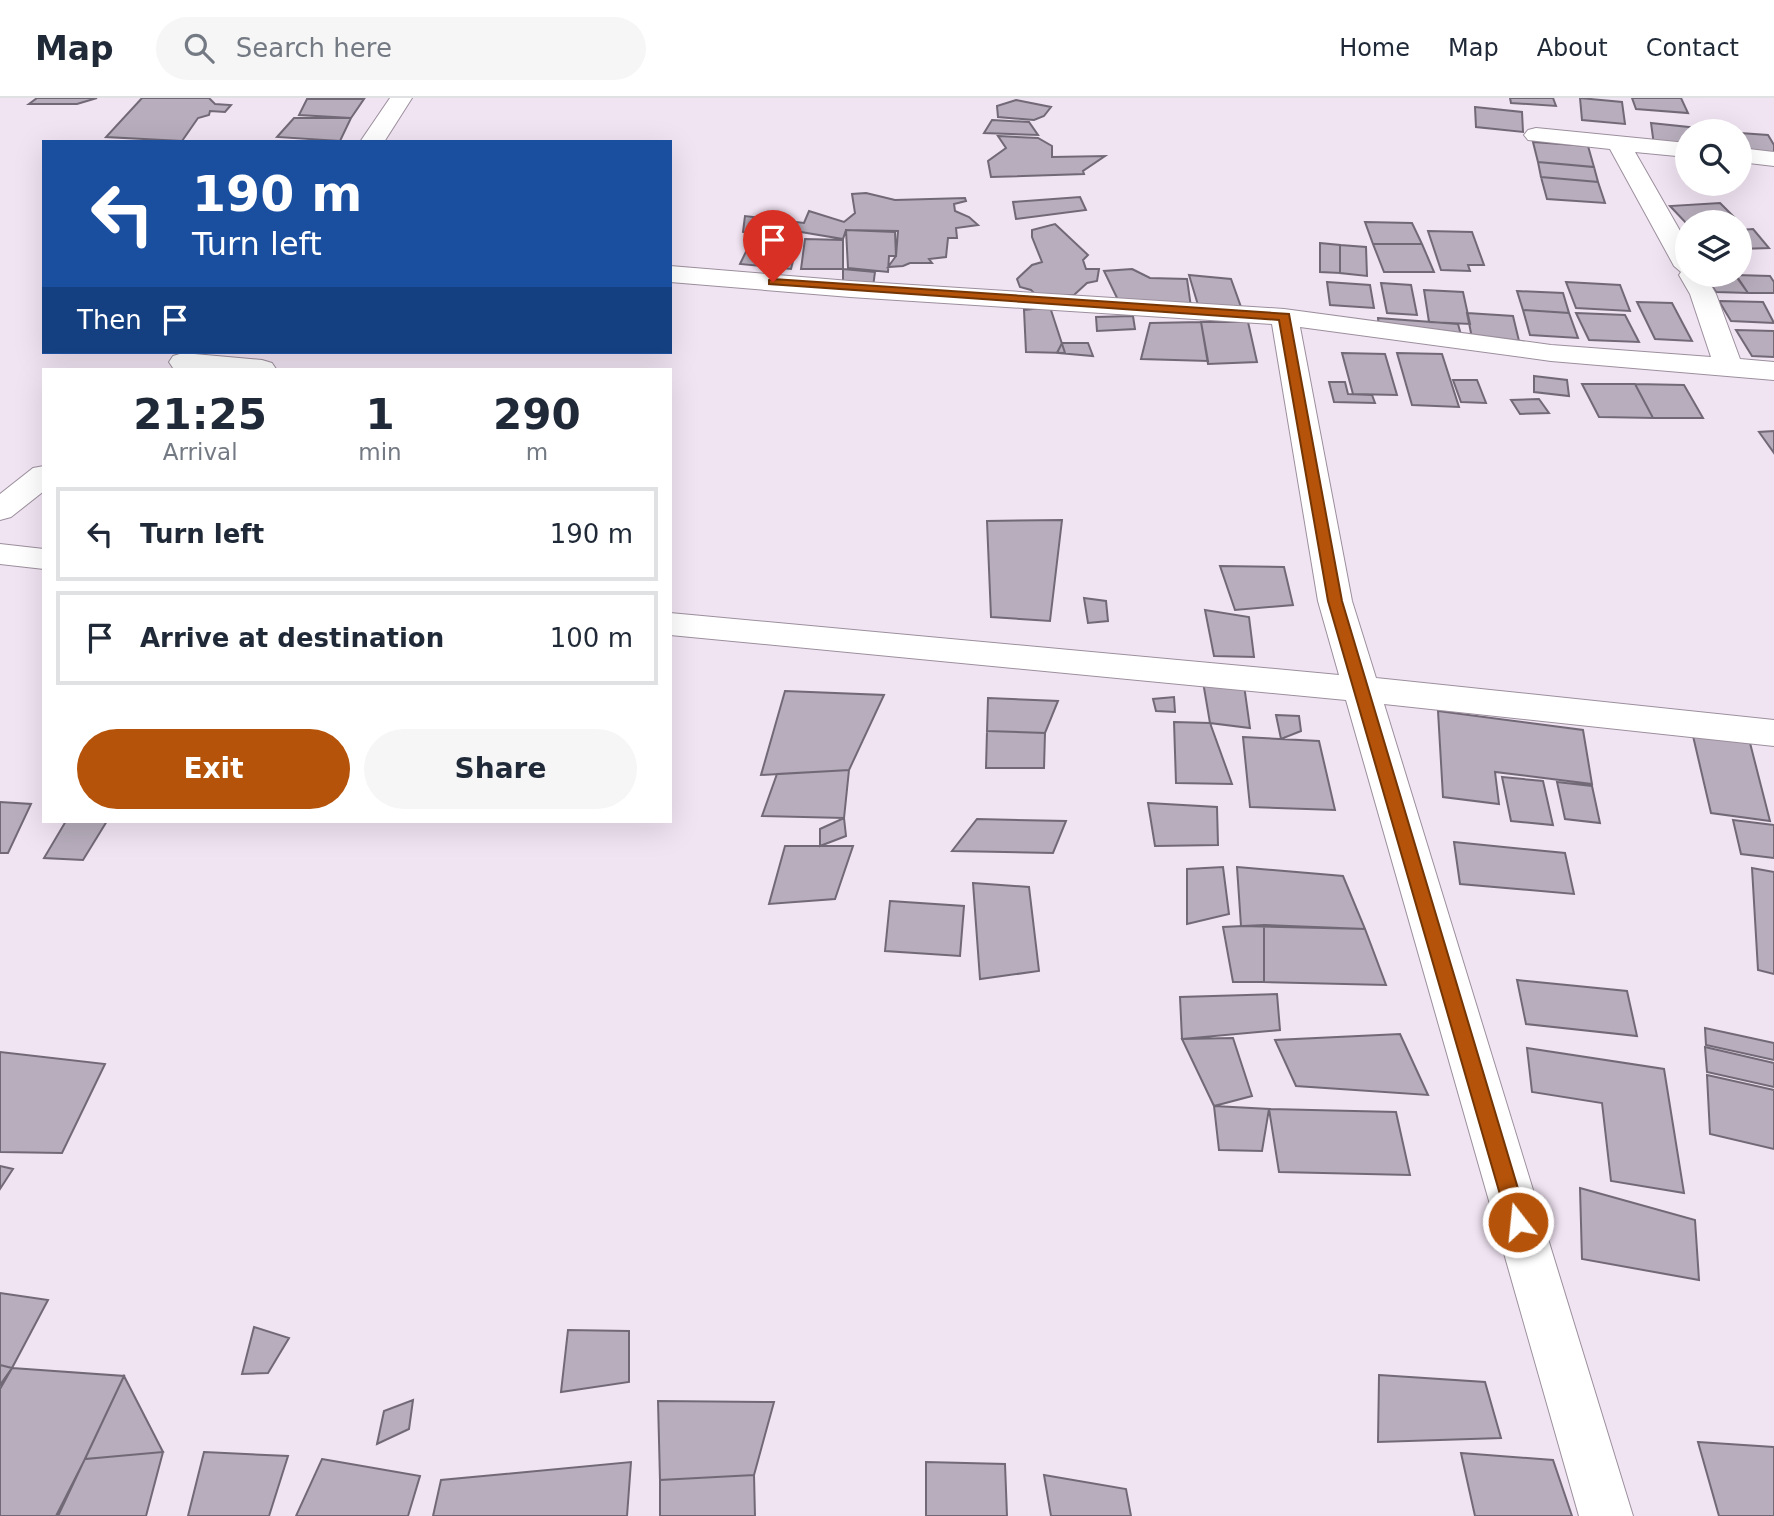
<!DOCTYPE html>
<html lang="en">
<head>
<meta charset="utf-8">
<style>
	body { margin:0; font-family:"DejaVu Sans",sans-serif; background:#f6f6f7; color:#1f2937; height:100vh; display:flex; flex-direction:column; font-size:26px; white-space:nowrap }
	* { box-sizing:border-box; margin:0 }
	p { font-size:23px; color:#747a83 }
	.icon { flex:none; width:38px; height:38px; fill:none; stroke:currentColor; stroke-width:2; stroke-linecap:round; stroke-linejoin:round }
	.map { position:relative; flex:1; overflow:hidden }
	.drawer { position:absolute; left:42px; top:270px; width:630px; height:455px; display:flex; flex-direction:column; background:#fff; border-radius:0px; box-shadow:0 7px 28px #0002 }
	.drawer>* { flex:none }
	.guide { position:absolute; left:42px; top:42px; width:630px; height:214px; border-radius:0px; box-shadow:0 7px 28px #0002; background:#1a4fa0; color:#fff; overflow:hidden }
	.buttons { position:absolute; left:1675px; top:21px; display:grid; gap:14px }
	.buttons a { display:grid; place-items:center; width:77px; height:77px; border-radius:50%; background:#fff; box-shadow:0 7px 28px #0002; font-size:35px }
	.pin { position:absolute; display:grid; place-items:center; width:60px; height:60px; color:#fff; margin:-72px -30px; border-radius:50% 50% 50% 0; rotate:-45deg; box-shadow:0 0 7px #0007 }
	.pin .icon { rotate:45deg }
	.me { position:absolute; width:77px; margin:-38px; rotate:344deg; stroke-linejoin:round; filter:drop-shadow(0 0 5px #0008) }
	.turn { display:flex; align-items:center; gap:24px; height:147px; padding:0 35px; font-size:32px }
	.turn .icon { width:91px; height:91px; stroke-width:2.5 }
	.turn b { display:block; font-size:49px; line-height:60px }
	.then { display:flex; align-items:center; height:66px; padding:0 35px; background:#0003; gap:14px; font-size:26px }
	.eta { display:flex; justify-content:space-evenly; align-items:center; height:119px; text-align:center }
	.eta b { font-size:42px; font-weight:700; line-height:49px }
	.button { display:flex; gap:14px; margin-top:auto; padding:14px 35px }
	.button a { flex:1; height:80px; border-radius:42px; background:#b45309; color:#fff; font-size:28px; font-weight:700; line-height:80px; text-align:center }
	.button a+a { background:#f6f6f7; color:#1f2937 }
	ul { padding:0; list-style:none }
	li { display:flex; align-items:center; gap:21px; height:94px; margin:0 14px 10px; padding:0 21px; border:4px solid #e0e1e3; border-radius:0px }
	li div { flex:1 }
	li b { display:block; font-size:26px }
	li em { font-style:normal }
	header { display:flex; align-items:center; gap:42px; box-sizing:border-box; height:98px; padding:0 35px; background:#fff; border-bottom:2px solid #e0e1e3 }
	header strong { font-size:33px }
	nav { display:flex; gap:38px; margin-inline-start:auto; font-size:24px }
	.search { width:490px; height:63px; background:#f6f6f7; display:flex; align-items:center; gap:18px; box-sizing:border-box; padding:0 24px; border-radius:38px; color:#747a83; font-size:26px }
	.map>svg:first-child { display:block }
</style>
</head>
<body>
<header>
<strong>Map</strong>
<div class="search"><svg class="icon" aria-label="search" viewBox="0 0 24 24"><circle cx="10" cy="10" r="6"/><path d="M15 15l6 6"/></svg>Search here</div>
<nav><a>Home</a><a>Map</a><a>About</a><a>Contact</a></nav>
</header>
<div class="map">
<svg width="1774" height="1418" viewBox="0 0 1774 1418">
	<rect width="100%" height="100%" fill="#f0e3f2"/>
	<path fill="#b7adbc" stroke="#726977" stroke-width="2" d="M37 0H97L77 6H29Z
		M142 0H209L215 6 231 7 225 14 210 13 209 17 198 20 182 43 106 39Z
		M1510 0H1553L1556 8 1511 5Z
		M1580 0 1622 4 1625 26 1582 22Z
		M1632 0H1681L1688 15 1636 11Z
		M307 1H364L351 20 299 17Z
		M1016 2 1051 9 1044 18 1034 22 998 19 997 8Z
		M1475 9 1522 14 1523 34 1476 29Z
		M294 20H351L340 43 277 39Z
		M992 22 1029 24 1038 37 984 35Z
		M1651 25 1698 30 1699 33H1687V50L1654 47Z
		M1740 35 1768 37 1774 47V61L1753 60Z
		M998 38 1038 40 1052 48V59L1105 58 1083 73 1084 76 991 79 988 63 1006 50Z
		M1533 44 1588 48 1594 69 1538 64Z
		M1538 64 1594 69 1598 84 1541 79Z
		M1541 79 1598 84 1605 105 1547 101Z
		M866 95 895 102 965 100 966 103 954 106 955 113 969 119 978 127 956 130 957 140H948L946 159 929 161 932 165H910L903 168 888 169 896 158 898 133 846 132 843 141 801 134 756 131 750 135 743 134 745 118 804 125 809 113 844 124 855 115 852 96Z
		M1080 99 1086 112 1016 121 1013 104Z
		M1720 105 1738 123 1687 126 1670 108Z
		M1365 124 1412 125 1422 146H1373Z
		M1055 126 1088 157 1083 162 1086 171H1099L1097 183 1087 185 1074 197H1036L1031 192 1020 189 1017 181 1032 167 1042 164 1032 139V132Z
		M1753 131 1769 150 1740 151V132Z
		M846 132 895 134 896 158H889L888 174 848 170Z
		M756 133 800 136 791 171 740 166Z
		M1428 133 1472 134 1484 167H1468L1470 173 1441 172Z
		M805 141 843 142V171H801Z
		M1320 145 1340 147V175L1320 174Z
		M1373 146H1422L1434 174H1384Z
		M1340 147 1366 149 1367 178 1340 175Z
		M843 171 875 174 873 189 843 186Z
		M1132 171 1150 180 1187 181 1191 209 1119 204 1104 173Z
		M1189 177 1231 181 1241 209 1198 207Z
		M1705 177H1735L1748 195 1716 194Z
		M1736 177 1770 178 1774 184V195H1748Z
		M1327 184 1370 187 1374 210 1330 207Z
		M1566 184 1620 187 1630 213 1576 210Z
		M1381 185 1411 187 1417 217 1387 215Z
		M1424 192 1463 194 1470 226 1429 224Z
		M1517 193 1563 195 1569 215 1523 212Z
		M1719 203 1763 204 1774 225 1731 223Z
		M1637 204 1672 205 1692 243 1655 241Z
		M1050 209 1065 255 1026 254 1024 212Z
		M1523 212 1569 215 1578 240 1530 237Z
		M1467 215 1513 218 1519 243 1472 240Z
		M1576 215 1625 217 1639 244 1589 242Z
		M1133 218 1135 231 1097 233 1096 219Z
		M1378 220 1458 226 1461 237 1379 231Z
		M1201 224 1208 263 1141 261 1150 225Z
		M1201 224H1248L1257 264 1208 266Z
		M1736 232 1774 233V259L1752 258Z
		M1062 245H1088L1093 258 1057 255Z
		M1342 255 1385 256 1397 297 1353 296Z
		M1397 255 1442 256 1459 309 1412 307Z
		M1534 278 1567 282 1569 298 1534 294Z
		M1453 282H1477L1486 305 1461 304Z
		M1329 284H1345L1348 296 1372 297 1375 305 1334 304Z
		M1582 286H1635L1653 320 1599 319Z
		M1635 286 1684 287 1703 320H1653Z
		M1539 301 1549 315 1520 316 1511 302Z
		M1774 333V355L1759 334Z
		M1062 422 1050 523 991 519 987 423Z
		M1220 468 1284 469 1293 507 1235 512Z
		M1084 500 1106 503 1108 523 1088 525Z
		M1205 512 1249 519 1254 559 1214 558Z
		M1243 580 1250 630 1210 625 1203 584Z
		M785 593 884 597 849 672 761 677Z
		M1174 599 1175 614 1156 613 1153 601Z
		M988 600 1058 603 1045 635 987 633Z
		M1438 613 1583 632 1592 686 1495 674 1499 706 1443 699Z
		M1276 617 1299 618 1301 633 1281 641Z
		M1174 624 1210 625 1232 686 1176 685Z
		M987 633 1045 635 1044 670H986Z
		M1693 638 1750 645 1770 723 1711 715Z
		M1243 639 1319 643 1335 712 1250 709Z
		M849 672 844 720 762 718 777 676Z
		M1502 679 1543 683 1553 727 1511 723Z
		M1557 684 1592 688 1600 725 1565 721Z
		M0 704 31 706 8 755H0Z
		M1148 705 1217 709 1218 747 1155 748Z
		M844 720 846 738 820 748V731Z
		M977 721 1066 723 1053 755 952 753Z
		M1733 722 1774 727V760L1741 756Z
		M66 723H107L83 762 44 760Z
		M1454 744 1565 755 1574 796 1460 786Z
		M785 748H853L835 801 769 806Z
		M1223 769 1229 816 1187 826V771Z
		M1237 769 1343 778 1365 831 1241 828Z
		M1752 770 1774 774V876L1758 872Z
		M973 785 1029 789 1039 873 980 881Z
		M890 803 964 808 960 858 885 853Z
		M1264 827 1365 831 1386 887 1264 884Z
		M1264 827V884H1233L1223 829Z
		M1517 882 1627 893 1637 938 1526 926Z
		M1277 896 1280 932 1182 941 1180 899Z
		M1705 930 1774 945V962L1706 947Z
		M1400 936 1428 997 1296 988 1275 942Z
		M1233 940 1252 998 1214 1008 1182 941Z
		M1705 949 1774 965V989L1707 974Z
		M1527 950 1664 971 1684 1095 1611 1083 1602 1005 1532 994Z
		M0 954 105 966 62 1055 0 1054Z
		M1707 977 1774 992V1051L1710 1036Z
		M1214 1008 1269 1011 1262 1053 1219 1052Z
		M1269 1011 1396 1014 1410 1077 1279 1074Z
		M0 1068 13 1071 0 1091Z
		M1580 1090 1695 1122 1699 1182 1582 1161Z
		M0 1195 48 1202 12 1270 0 1267Z
		M254 1229 289 1240 268 1275 242 1276Z
		M568 1232 629 1233V1284L561 1294Z
		M0 1267 12 1270 0 1287Z
		M12 1270 124 1278 58 1418H0V1291Z
		M1379 1277 1485 1284 1501 1340 1378 1344Z
		M124 1278 163 1354 85 1361Z
		M413 1302 409 1331 377 1346 384 1313Z
		M658 1303 774 1304 754 1377 660 1382Z
		M1698 1344 1774 1349V1418H1719Z
		M163 1354 146 1418H56L85 1361Z
		M204 1354 288 1358 269 1418H188Z
		M1461 1355 1553 1362 1572 1418H1475Z
		M322 1361 420 1378 408 1418H296Z
		M631 1364 627 1418H433L441 1382Z
		M926 1364 1005 1366 1007 1418H926Z
		M754 1377 755 1418H660V1382Z
		M1044 1377 1126 1391 1131 1418H1051Z"/>
	<g fill="none" stroke-linecap="round" stroke-linejoin="round">
		<g stroke="#9c8f9d" stroke-width="2">
			<path id="street" d="M390 0H412L384 44H360Z
				M1536 30 1687 45V59L1635 54 1687 145V177H1705L1716 196 1740 261 1774 264V282L1551 263 1300 229 1352 503 1376 580 1774 622V648L1384 606 1633 1418H1579L1346 602 670 537V515L1339 577 1318 503 1272 226 850 199 670 184V168L850 183 1284 211 1551 247 1711 259 1690 196 1679 177 1681 174 1674 168 1610 51 1528 42 1524 37 1528 32Z
				M1740 50 1774 54V68L1740 64Z
				M183 255 262 262 272 265 276 271 173 270 169 264 173 258Z
				M44 368V393L11 419 0 422V396L33 370Z
				M0 446 44 451V471L0 466Z"/>
		</g>
		<use href="#street" fill="#fff" fill-rule="evenodd"/>
	</g>
	<path fill="#b45309" stroke="#753606" stroke-width="2" d="M773 181 1289 216 1342 503 1528 1124 1525 1131 1518 1134 1511 1131 1508 1124 1328 503 1279 222 769 186V182Z"/>
</svg>
<div class="buttons">
<a><svg class="icon" aria-label="search" viewBox="0 0 24 24"><circle cx="10" cy="10" r="6"/><path d="M15 15l6 6"/></svg></a>
<a><svg class="icon" aria-label="layers" viewBox="0 0 24 24"><path d="M12 4l9 5-9 5-9-5zM3 14l9 5 9-5"/></svg></a>
</div>
<div class="pin" style="left:773px;top:184px;background:#d93025"><svg class="icon" aria-label="arrive" viewBox="0 0 24 24"><path d="M6 21V4h12l-3 4 3 4H6"/></svg></div>
<svg class="me" style="left:1518px;top:1124px" viewBox="-20 -20 40 40"><circle r="17" fill="#b45309" stroke="#fff" stroke-width="3"/><path d="M0-11L8 9 0 5-8 9z" fill="#fff"/></svg>
<div class="guide">
<div class="turn"><svg class="icon" aria-label="left" viewBox="0 0 24 24"><path d="M17 20v-9H6M10 6l-5 5 5 5"/></svg><div><b>190 m</b>Turn left</div></div>
<div class="then">Then<svg class="icon" aria-label="arrive" viewBox="0 0 24 24"><path d="M6 21V4h12l-3 4 3 4H6"/></svg></div>
</div>
<section class="drawer">
<div class="eta">
<div><b>21:25</b><p>Arrival</p></div>
<div><b>1</b><p>min</p></div>
<div><b>290</b><p>m</p></div>
</div>
<ul>
<li><svg class="icon" aria-label="left" viewBox="0 0 24 24"><path d="M17 20v-9H6M10 6l-5 5 5 5"/></svg><div><b>Turn left</b></div><em>190 m</em></li>
<li><svg class="icon" aria-label="arrive" viewBox="0 0 24 24"><path d="M6 21V4h12l-3 4 3 4H6"/></svg><div><b>Arrive at destination</b></div><em>100 m</em></li>
</ul>
<div class="button"><a>Exit</a><a>Share</a></div>
</section>
</div>
</body>
</html>
